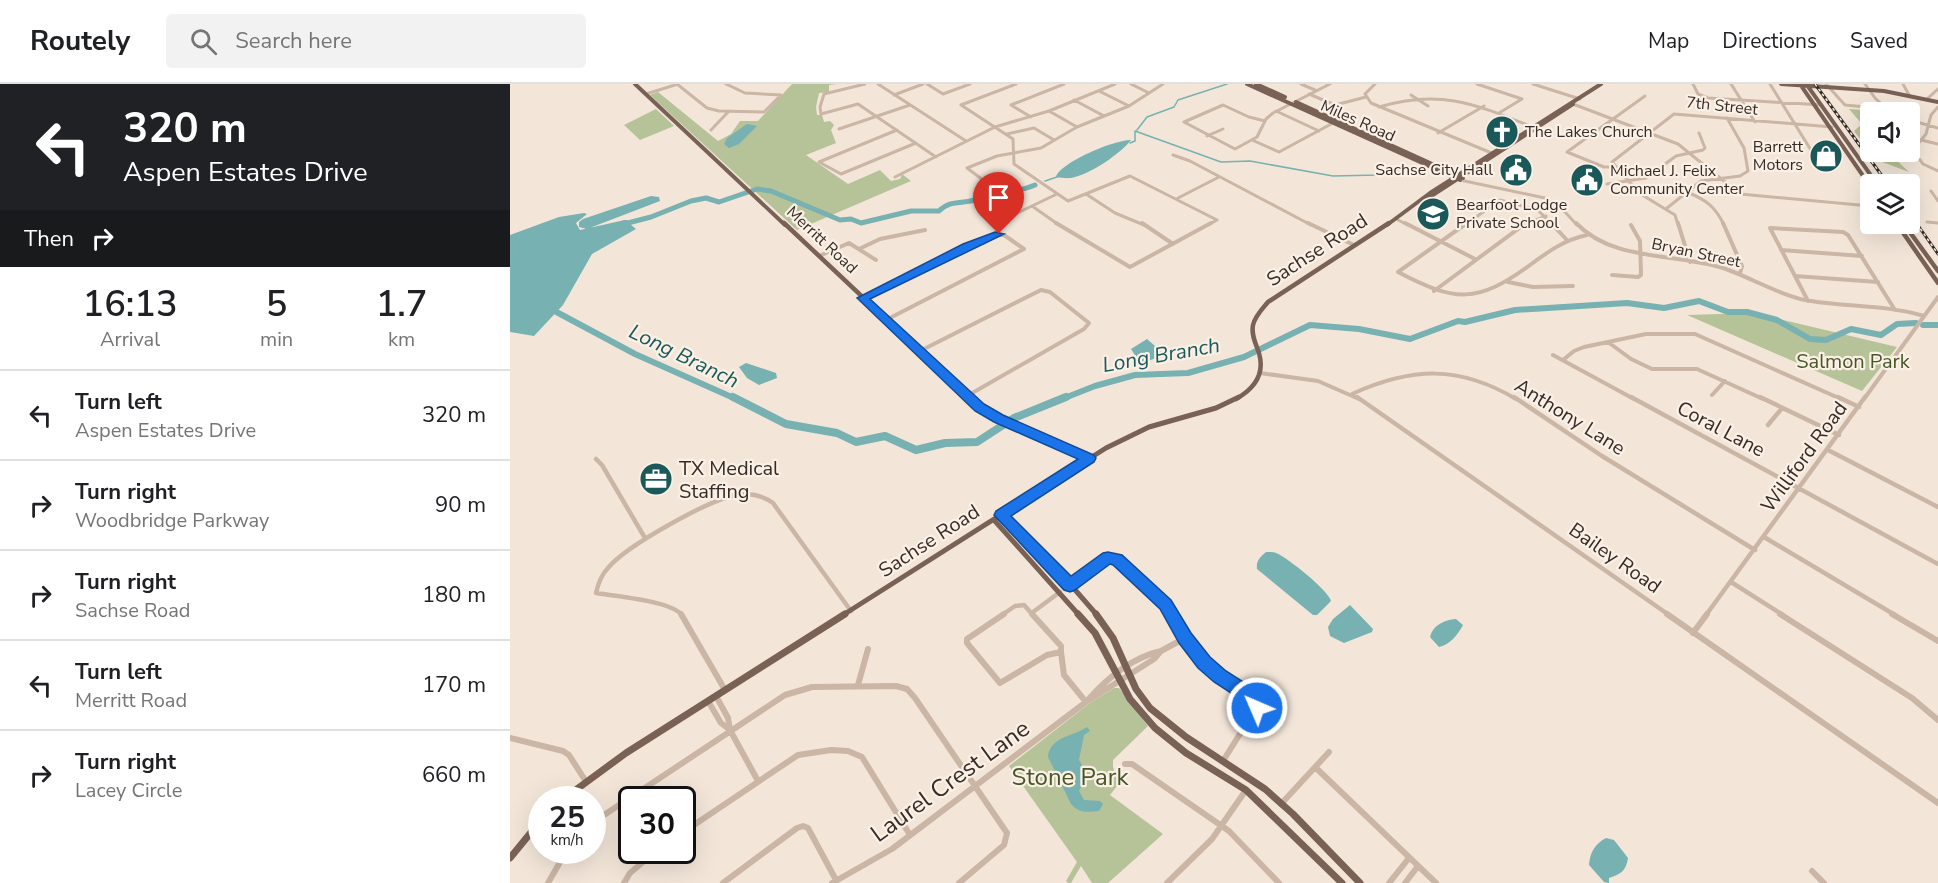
<!DOCTYPE html>
<html lang="en">
<head>
<meta charset="utf-8">
<style>
	body { margin:0; font-family:"Nunito Sans",sans-serif; background:#f2f2f2; color:#202124; height:100vh; display:flex; flex-direction:column; font-size:22px; white-space:nowrap }
	* { box-sizing:border-box; margin:0 }
	p { font-size:20px; color:#757577 }
	.icon { flex:none; width:33px; height:33px; fill:none; stroke:currentColor; stroke-width:2; stroke-linecap:round; stroke-linejoin:round }
	.map { position:relative; flex:1; overflow:hidden }
	.side { display:flex; flex-direction:column; background:#fff; width:510px }
	.side>* { flex:none }
	.banner { background:#202124; color:#fff; overflow:hidden }
	.controls { position:absolute; left:1350px; top:18px; display:grid; gap:12px }
	.controls a { display:grid; place-items:center; width:60px; height:60px; border-radius:6px; background:#fff; box-shadow:0 6px 24px #0002; font-size:30px }
	.speed { position:absolute; left:18px; top:702px; display:flex; gap:12px; font-size:30px; font-weight:700; text-align:center }
	.speed>* { display:grid; place-content:center; width:78px; height:78px; border-radius:50%; background:#fff; box-shadow:0 6px 24px #0002; line-height:1 }
	.speed small { font-size:15px; font-weight:400 }
	.speed .limit { border:3px solid #111; border-radius:9px; background:#fff; color:#111 }
	.pin { position:absolute; display:grid; place-items:center; width:51px; height:51px; color:#fff; margin:-62px -26px; border-radius:50% 50% 50% 0; rotate:-45deg; box-shadow:0 0 6px #0007 }
	.pin .icon { rotate:45deg }
	.me { position:absolute; width:66px; margin:-33px; rotate:315deg; stroke-linejoin:round; filter:drop-shadow(0 0 4px #0008) }
	.turn { display:flex; align-items:center; gap:21px; height:126px; padding:0 24px; font-size:27px }
	.turn .icon { width:78px; height:78px; stroke-width:2.5 }
	.turn b { display:block; font-size:42px; line-height:51px }
	.then { display:flex; align-items:center; height:57px; padding:0 24px; background:#0003; gap:12px; font-size:22px }
	.eta { display:flex; justify-content:space-evenly; align-items:center; height:102px; text-align:center }
	.eta b { font-size:36px; font-weight:600; line-height:42px }
	ul { padding:0; list-style:none }
	li { display:flex; align-items:center; gap:18px; height:90px; padding:0 24px; border-top:2px solid #e0e0e0 }
	li div { flex:1 }
	li b { display:block; font-size:22px }
	li em { font-style:normal }
	header { display:flex; align-items:center; gap:36px; box-sizing:border-box; height:84px; padding:0 30px; background:#fff; border-bottom:2px solid #e0e0e0 }
	header strong { font-size:28px }
	nav { display:flex; gap:33px; margin-inline-start:auto; font-size:21px }
	.search { width:420px; height:54px; background:#f2f2f2; display:flex; align-items:center; gap:15px; box-sizing:border-box; padding:0 21px; border-radius:6px; color:#757577; font-size:22px }
	main { display:flex; flex:1; min-height:0 }
	.map>svg:first-child { display:block }
</style>
</head>
<body>
<header>
<strong>Routely</strong>
<div class="search"><svg class="icon" aria-label="search" viewBox="0 0 24 24"><circle cx="10" cy="10" r="6"/><path d="M15 15l6 6"/></svg>Search here</div>
<nav><a>Map</a><a>Directions</a><a>Saved</a></nav>
</header>
<main>
<section class="side">
<div class="banner">
<div class="turn"><svg class="icon" aria-label="left" viewBox="0 0 24 24"><path d="M17 20v-9H6M10 6l-5 5 5 5"/></svg><div><b>320 m</b>Aspen Estates Drive</div></div>
<div class="then">Then<svg class="icon" aria-label="right" viewBox="0 0 24 24"><path d="M7 20v-9h11M14 6l5 5-5 5"/></svg></div>
</div>
<div class="eta">
<div><b>16:13</b><p>Arrival</p></div>
<div><b>5</b><p>min</p></div>
<div><b>1.7</b><p>km</p></div>
</div>
<ul>
<li><svg class="icon" aria-label="left" viewBox="0 0 24 24"><path d="M17 20v-9H6M10 6l-5 5 5 5"/></svg><div><b>Turn left</b><p>Aspen Estates Drive</p></div><em>320 m</em></li>
<li><svg class="icon" aria-label="right" viewBox="0 0 24 24"><path d="M7 20v-9h11M14 6l5 5-5 5"/></svg><div><b>Turn right</b><p>Woodbridge Parkway</p></div><em>90 m</em></li>
<li><svg class="icon" aria-label="right" viewBox="0 0 24 24"><path d="M7 20v-9h11M14 6l5 5-5 5"/></svg><div><b>Turn right</b><p>Sachse Road</p></div><em>180 m</em></li>
<li><svg class="icon" aria-label="left" viewBox="0 0 24 24"><path d="M17 20v-9H6M10 6l-5 5 5 5"/></svg><div><b>Turn left</b><p>Merritt Road</p></div><em>170 m</em></li>
<li><svg class="icon" aria-label="right" viewBox="0 0 24 24"><path d="M7 20v-9h11M14 6l5 5-5 5"/></svg><div><b>Turn right</b><p>Lacey Circle</p></div><em>660 m</em></li>
</ul>
</section>
<div class="map">
<svg width="1428" height="799" viewBox="0 0 1428 799">
	<rect width="100%" height="100%" fill="#f3e6d9"/>
	<path fill="#b6c298" d="M282 0H327L319 1V8L309 9 306 23 307 31H312L314 38 320 37 324 41 321 46 326 59 296 71 338 100 370 86 381 97 390 95 392 90 401 97 287 146 140 11 148 8 208 57 221 50 230 37H248Z
		M146 25 164 42 130 56 114 41Z
		M1339 25 1353 26 1360 33V68H1378L1399 88 1367 76 1344 47 1352 40Z
		M1244 229 1387 263 1352 307 1177 231Z
		M604 604H609L638 642 603 676V683L605 689 614 693 600 711 653 750 598 799H582L571 782 561 799H558L556 797 567 778 499 682 580 619Z"/>
	<path fill="#77b1b1" d="M237 40 247 42 229 60 219 64 214 60 217 54Z
		M621 56C611 69 582 89 565 93 559 95 552 94 546 93 551 78 604 56 621 56Z
		M141 112 149 113 150 117 77 145 69 143V138L73 135Z
		M74 129 77 130 66 139 70 146 115 136 126 145 82 170 53 221 24 252 0 248V151L49 133Z
		M637 255 652 268V272L635 278 628 276 621 265Z
		M236 279 266 289 267 294 249 301 237 294 229 283Z
		M756 468C758 468 764 468 766 469 777 473 819 507 821 517L807 531H803L747 485C746 477 750 473 756 468Z
		M840 521 863 545 862 548 834 559 820 552 818 543 823 535Z
		M946 535 953 541C948 550 940 561 929 563L920 553C923 541 934 536 946 535Z
		M577 643 580 647 574 651 569 676 577 690 569 707 574 716 590 717 593 720 589 727C578 728 570 730 561 720L538 673C540 652 565 652 577 643Z
		M1096 754 1104 756 1118 774C1116 787 1111 790 1099 794V799L1094 798 1079 781C1080 768 1085 760 1096 754Z"/>
	<g fill="none" stroke-linecap="round" stroke-linejoin="round">
		<path stroke="#77b1b1" stroke-width="1.5" d="M627 46 637 33 664 23 668 16 717 0
			M620 59 625 57V47L711 78 740 77 823 92 869 91 888 86
			M535 97 547 93"/>
		<path stroke="#77b1b1" stroke-width="5" d="M110 141 141 133 181 117 196 114 209 118 247 105 261 107 330 136 341 135 351 139 401 127H429C440 116 450 120 465 116 471 115 476 111 483 110 500 107 509 108 525 101"/>
		<path stroke="#77b1b1" stroke-width="6" d="M109 141 116 139
			M39 224 125 270 226 315
			M1413 241H1428
			M552 315 585 302 625 291 678 289 734 273 800 241 849 245 900 255 948 237 955 238 1005 226 1117 219 1154 224 1189 217 1218 228H1237L1267 236 1300 255 1316 256 1341 245 1371 251 1387 240 1406 239"/>
		<path stroke="#77b1b1" stroke-width="8" d="M223 313 276 340 327 349 346 358 375 352 406 366 435 359 467 358 504 334 556 313"/>
		<path stroke="#cbb5a4" stroke-width="3" d="M167 0 197 24 209 27 254 28 271 11
			M216 0 235 9 271 11
			M355 0 314 10 310 23 311 30 348 20 426 73
			M368 0 456 57
			M417 0 433 10 460 0
			M506 0 451 21 503 55 504 80 558 117 620 92 707 136
			M621 0 639 9
			M791 0 805 6
			M865 0 855 10 861 19 984 70
			M967 0 1012 15 989 29
			M1023 0 1070 15
			M1183 0 1188 10 1198 14 1312 21
			M1221 0 1245 38
			M1260 0 1304 71
			M1316 0 1335 21 1376 25
			M1355 0 1365 14 1380 28
			M1393 0 1399 11
			M589 7 619 22
			M136 10 168 0
			M799 10 825 21 856 13
			M384 11 413 0
			M901 11 918 22
			M1417 15 1428 5
			M564 16 594 32
			M1063 20 1168 60 1230 110 1360 122
			M869 23C932 4 967 21 1025 44
			M1428 23 1421 31 1416 50 1403 66 1413 80 1428 87
			M539 27 567 43
			M766 27 809 47
			M521 33 501 21 554 0
			M1400 36 1428 44
			M755 37 739 33 713 21 674 38 725 65 747 53 756 35 763 29 820 0
			M329 45 400 21
			M201 46 219 27
			M387 46 309 78 331 90 406 59
			M928 49 974 22
			M497 50 524 44 544 56
			M697 52 713 45
			M742 56 769 68 823 39
			M1411 56 1428 60
			M663 71 680 77 801 141
			M1104 83H1094L1057 68 1135 12
			M385 93 485 43 539 27 605 0
			M950 96 1035 114 1055 128 1067 141
			M1097 100 1136 94 1166 72 1193 66 1195 64 1189 49
			M476 102 477 99 457 84 487 72 531 64 567 43 619 22 653 0
			M1421 107 1428 117
			M1177 108C1196 116 1205 122 1214 141
			M576 110 605 129 634 141
			M668 114 709 93
			M522 122 549 141
			M1157 124 1191 97 1230 92 1238 87 1234 64 1217 34
			M499 133 547 110
			M886 135 898 141
			M1417 138 1428 139
			M698 141 707 136
			M955 141 990 116 1028 126 1042 141
			M1013 141 1036 132
			M1168 141 1165 131 1129 109 1102 78 1164 30 1322 43"/>
		<path stroke="#cbb5a4" stroke-width="4" d="M546 139 620 183 701 139
			M632 139 663 160
			M798 139 844 161
			M895 139 965 175
			M957 139 888 188C945 218 967 220 1020 181 1039 167 1054 156 1077 151
			M1041 139 1056 155
			M1066 139C1104 179 1167 168 1216 185 1241 194 1276 214 1301 217 1339 223 1378 221 1414 232
			M1168 139 1180 178
			M1213 139 1232 182 1230 189
			M349 165 370 155 415 146
			M1271 166 1352 172
			M309 172 339 159 366 176
			M1102 191 1128 193 1131 191 1130 157 1121 141
			M1285 192 1368 198
			M998 198 1023 203 1063 202
			M924 207 1016 139
			M353 214 387 196 487 151H494L514 165 376 236
			M1298 217 1260 144 1333 148 1338 151 1385 226
			M1098 258 1121 275 1142 285H1187L1253 315
			M410 267 531 206 540 208 579 239 574 245 457 312
			M1043 271 1124 315
			M1053 276 1064 267 1074 263 1136 250H1185L1331 315
			M750 289 808 297 849 315
			M842 310C902 283 949 281 1006 315
			M1202 311 1215 297
			M1354 315 1428 213"/>
		<path stroke="#cbb5a4" stroke-width="4.5" d="M847 313 1159 531
			M1004 313 1092 372 1245 466
			M1121 313 1428 480
			M1250 313 1329 351
			M1328 313 1349 323
			M1258 341 1272 324
			M1318 366 1428 423
			M86 375 92 381 135 454
			M1254 453 1385 531
			M1221 498 1273 531
			M560 501 598 474 607 475 656 520 662 531
			M523 528 550 508
			M172 531C161 517 105 512 86 509 88 500 91 491 98 484 116 462 200 415 227 411 240 409 252 411 263 419L341 527
			M492 531 505 522 514 521 523 531
			M1196 531 1355 313"/>
		<path stroke="#cbb5a4" stroke-width="6" d="M171 530 215 606
			M494 530 457 555V559L490 599 537 571 551 568
			M522 530 551 562V568
			M661 530C687 576 702 588 746 616L748 621 713 677
			M1157 530 1428 719
			M1270 530 1402 614 1428 636
			M1382 530 1428 557
			M1183 549 1197 530
			M551 568 554 591 576 618
			M348 601 358 565
			M206 612 218 634 220 646 248 697
			M578 616C598 593 621 574 651 567
			M198 617 211 639 220 646
			M0 654 53 667 59 671 75 696
			M615 680H622L719 747 769 799
			M805 683 926 799
			M771 720 819 668
			M82 739 275 611 302 603 386 602 397 605 405 614 497 749 494 761 449 799
			M172 749 288 671 321 666 338 667 352 673 400 751
			M1302 787 1314 799
			M38 799 57 766
			M114 799 120 789 147 766
			M213 799 287 744 293 742 298 744 326 796
			M322 799 382 765 576 618 644 575 651 567 675 554
			M657 799 702 755 736 706
			M879 799 899 774
			M895 799 908 782"/>
		<path stroke="#796156" stroke-width="4" d="M125 0 275 141
			M737 0 950 96
			M746 0 775 13
			M1271 0 1374 7 1428 18
			M1290 0 1360 102
			M1297 1 1367 100
			M786 18 953 94
			M912 118 1063 20
			M877 141 920 109 1091 0"/>
		<path stroke="#796156" stroke-width="4.5" d="M274 139 461 315
			M1387 140 1428 199
			M1394 140 1428 187
			M726 315C744 305 755 290 749 269 746 260 741 251 743 241 745 232 752 225 758 218L879 139"/>
		<path stroke="#796156" stroke-width="5" d="M460 313 488 334 580 374
			M491 431 560 500 587 531
			M484 436 569 531
			M333 531 596 364 639 343 706 324 729 313"/>
		<path stroke="#796156" stroke-width="7" d="M568 530 585 549 620 615 645 644 676 669 736 706 832 799
			M586 530 603 554 626 605 640 624 676 653 755 705 783 730 850 799
			M52 716 116 669 335 530
			M0 774 32 735"/>
		<g stroke="#362b26" stroke-width="3">
			<path id="rail" d="M1305 0 1378 100
				M1400 130 1428 170"/>
		</g>
		<use href="#rail" stroke="#faf0e5" stroke-width="1.5" stroke-dasharray="3" stroke-linecap="butt"/>
	</g>
	<path fill="#1a73e8" stroke="#114b97" stroke-width="1.5" d="M485 148 494 150 360 215 474 320 493 331 584 371 586 374 584 378 501 432 561 492 593 469 598 468 612 471 661 516 681 549 700 573 716 587 752 610 755 624 752 630 747 632 741 630 738 620 704 598 688 584 669 559 650 525 603 481 600 480 565 506 560 508 554 506 484 431 486 427 568 375 484 338 465 327 347 214 453 160Z"/>
	<defs>
		<g id="church-disc" transform="scale(1.725)"><circle r="9.5" fill="#1a585a" stroke="#faf0e5"/><path d="M-1.2-6h2.4v3.5h3.3v2.4h-3.3V6h-2.4V-.1h-3.3v-2.4h3.3Z" fill="#fff"/></g>
		<g id="shop-disc" transform="scale(1.725)"><circle r="9.5" fill="#1a585a" stroke="#faf0e5"/><path d="M-5-2.5h2.3a2.7 3.5 0 0 1 5.4 0H5L5.5 6h-11ZM-1.5-2.5h3a1.5 2.3 0 0 0-3 0Z" fill="#fff"/></g>
		<g id="civic-disc" transform="scale(1.725)"><circle r="9.5" fill="#1a585a" stroke="#faf0e5"/><path d="M-.6-6.5H3V-4.5H.6V-3L4-1V1h2V6H-6V1h2V-1L-.6-3ZM-1.2 2.5V6h2.4V2.5Z" fill="#fff"/></g>
		<g id="school-disc" transform="scale(1.725)"><circle r="9.5" fill="#1a585a" stroke="#faf0e5"/><path d="M0-5L7-2L0 1L-7-2ZM-4 1L0 2.5L4 1V4Q0 6-4 4Z" fill="#fff"/></g>
		<g id="office-disc" transform="scale(1.725)"><circle r="9.5" fill="#1a585a" stroke="#faf0e5"/><path d="M-6-3h4V-5.5h4V-3h4V5H-6ZM-1-4.5V-3h2v-1.5ZM-6 0V1H6V0Z" fill="#fff"/></g>
	</defs>
	<g fill-rule="evenodd">
		<use href="#church-disc" x="992" y="48"/>
		<use href="#shop-disc" x="1316" y="72"/>
		<use href="#civic-disc" x="1006" y="86"/>
		<use href="#civic-disc" x="1077" y="96"/>
		<use href="#school-disc" x="923" y="130"/>
		<use href="#office-disc" x="146" y="395"/>
	</g>
	<g text-anchor="middle" dominant-baseline="central" stroke-width="4.5" stroke-linejoin="round" paint-order="stroke">
		<g font-size="16" fill="#362b26" stroke="#faf0e5">
			<text transform="translate(1212 22) rotate(6)">7th Street</text>
			<text transform="translate(848 37) rotate(24)">Miles Road</text>
			<text transform="translate(312 156) rotate(43)">Merritt Road</text>
			<text transform="translate(1186 169) rotate(12)">Bryan Street</text>
		</g>
		<g font-size="16" fill="#362b26" stroke="#faf0e5" text-anchor="start">
			<text x="1015" y="48">The Lakes Church</text>
			<text x="1293" y="63" text-anchor="end">Barrett<tspan x="1293" dy="18">Motors</tspan></text>
			<text x="983" y="86" text-anchor="end">Sachse City Hall</text>
			<text x="1100" y="87">Michael J. Felix<tspan x="1100" dy="18">Community Center</tspan></text>
			<text x="946" y="121">Bearfoot Lodge<tspan x="946" dy="18">Private School</tspan></text>
		</g>
		<g font-size="20" fill="#362b26" stroke="#faf0e5">
			<text transform="translate(807 166) rotate(-33)">Sachse Road</text>
			<text transform="translate(1060 333) rotate(32)">Anthony Lane</text>
			<text transform="translate(1211 345) rotate(28)">Coral Lane</text>
			<text transform="translate(1294 373) rotate(-54)">Williford Road</text>
			<text transform="translate(419 457) rotate(-33)">Sachse Road</text>
			<text transform="translate(1105 474) rotate(35)">Bailey Road</text>
		</g>
		<g font-size="20" fill="#475629" stroke="#faf0e5">
			<text x="1343" y="277">Salmon Park</text>
		</g>
		<g font-size="20" fill="#362b26" stroke="#faf0e5" text-anchor="start">
			<text x="169" y="384">TX Medical<tspan x="169" dy="23">Staffing</tspan></text>
		</g>
		<g font-size="21" font-style="italic" fill="#1a585a" stroke="#faf0e5">
			<text transform="translate(651 271) rotate(-10)">Long Branch</text>
			<text transform="translate(174 272) rotate(26)">Long Branch</text>
		</g>
		<g font-size="24" fill="#475629" stroke="#faf0e5">
			<text x="560" y="693">Stone Park</text>
		</g>
		<g font-size="24" fill="#362b26" stroke="#faf0e5">
			<text transform="translate(440 697) rotate(-36)">Laurel Crest Lane</text>
		</g>
	</g>
</svg>
<div class="controls">
<a><svg class="icon" aria-label="sound" viewBox="0 0 24 24"><path d="M4 9h4l5-4v14l-5-4H4zM17 9q2 3 0 6"/></svg></a>
<a><svg class="icon" aria-label="layers" viewBox="0 0 24 24"><path d="M12 4l9 5-9 5-9-5zM3 14l9 5 9-5"/></svg></a>
</div>
<div class="speed"><div>25<small>km/h</small></div><div class="limit">30</div></div>
<div class="pin" style="left:489px;top:150px;background:#d93025"><svg class="icon" aria-label="arrive" viewBox="0 0 24 24"><path d="M6 21V4h12l-3 4 3 4H6"/></svg></div>
<svg class="me" style="left:747px;top:624px" viewBox="-20 -20 40 40"><circle r="17" fill="#1a73e8" stroke="#fff" stroke-width="3"/><path d="M0-11L8 9 0 5-8 9z" fill="#fff"/></svg>
</div>
</main>
</body>
</html>
